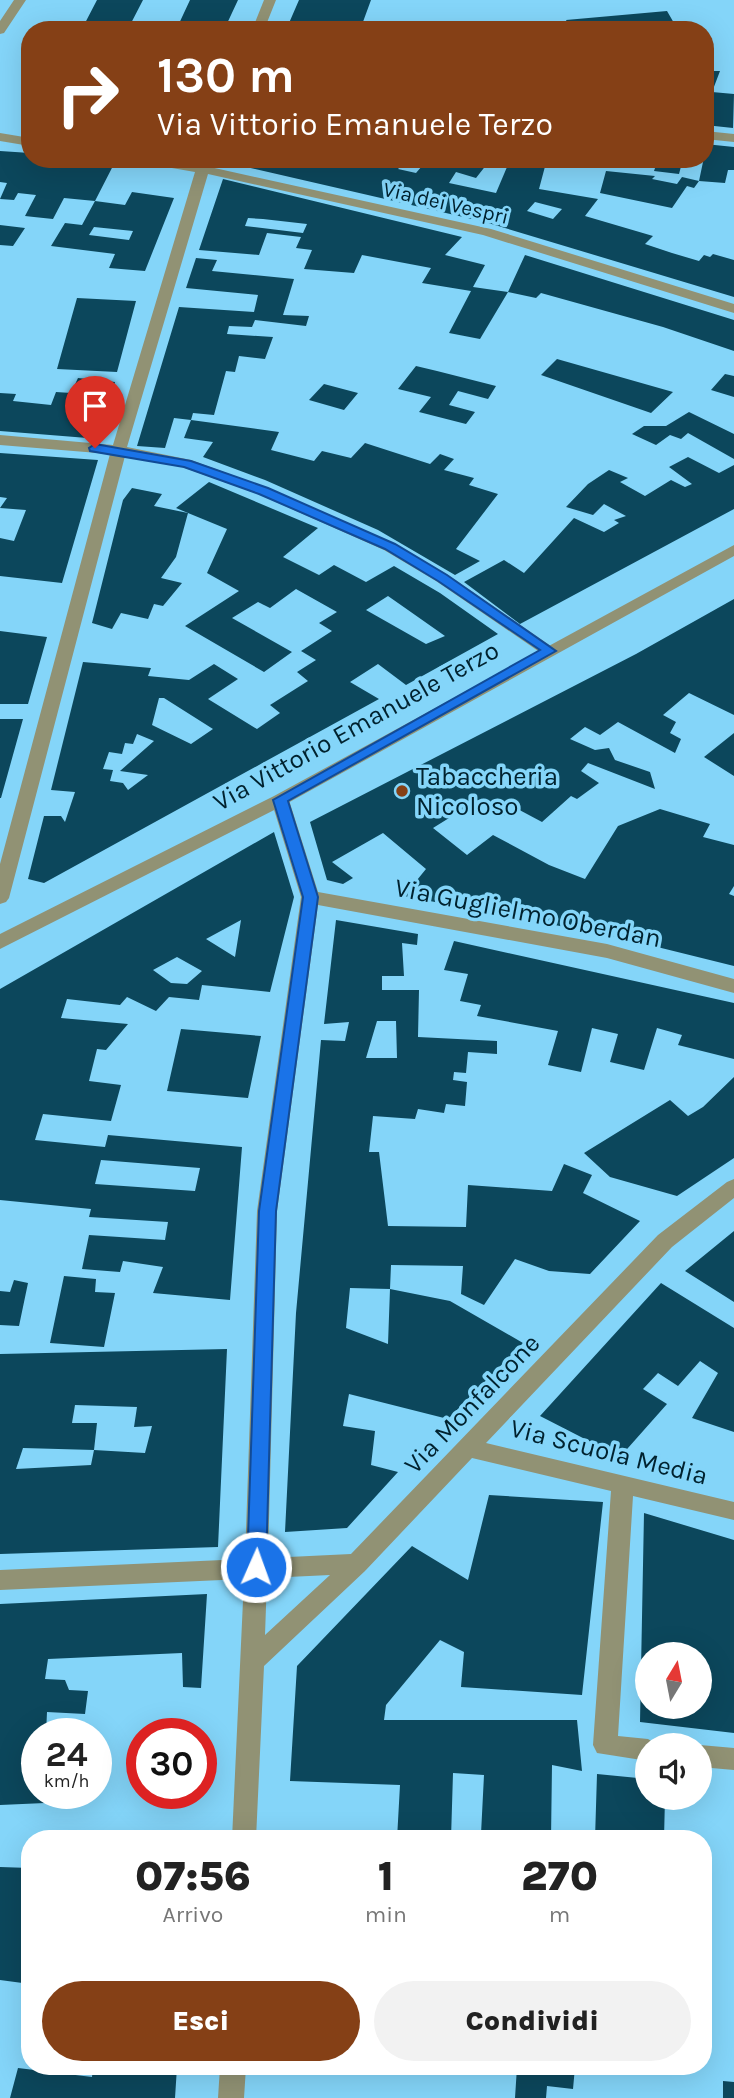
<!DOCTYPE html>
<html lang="it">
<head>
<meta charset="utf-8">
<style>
	body { margin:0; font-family:Karla,sans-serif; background:#f2f2f2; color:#222; height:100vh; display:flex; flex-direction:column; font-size:26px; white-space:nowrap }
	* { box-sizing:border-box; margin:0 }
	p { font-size:23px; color:#767676 }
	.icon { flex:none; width:38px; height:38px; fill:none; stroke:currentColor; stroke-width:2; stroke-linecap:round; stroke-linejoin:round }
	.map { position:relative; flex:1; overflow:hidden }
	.sheet { position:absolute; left:21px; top:1830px; width:691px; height:245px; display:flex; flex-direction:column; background:#fff; border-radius:28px; box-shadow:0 7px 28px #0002 }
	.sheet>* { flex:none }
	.guide { position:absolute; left:21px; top:21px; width:693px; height:147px; border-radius:28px; box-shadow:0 7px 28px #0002; background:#854016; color:#fff; overflow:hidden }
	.needle { width:46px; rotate:10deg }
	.tools { position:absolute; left:635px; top:1642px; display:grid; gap:14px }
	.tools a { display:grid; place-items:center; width:77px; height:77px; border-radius:50%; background:#fff; box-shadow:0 7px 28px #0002; font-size:35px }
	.speed { position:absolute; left:21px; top:1718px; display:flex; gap:14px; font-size:35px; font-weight:700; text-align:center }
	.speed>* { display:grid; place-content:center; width:91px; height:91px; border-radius:50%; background:#fff; box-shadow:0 7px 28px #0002; line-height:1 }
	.speed small { font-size:18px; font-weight:400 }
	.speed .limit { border:10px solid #d22; background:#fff; color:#111 }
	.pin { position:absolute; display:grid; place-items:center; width:60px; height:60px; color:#fff; margin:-72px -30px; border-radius:50% 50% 50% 0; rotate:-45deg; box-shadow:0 0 7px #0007 }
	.pin .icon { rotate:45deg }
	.me { position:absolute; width:77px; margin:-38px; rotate:2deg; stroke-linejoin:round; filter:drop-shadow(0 0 5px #0008) }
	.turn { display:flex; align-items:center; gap:24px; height:147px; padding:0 21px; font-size:32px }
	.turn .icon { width:91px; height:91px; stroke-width:2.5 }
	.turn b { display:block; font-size:49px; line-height:60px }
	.eta { display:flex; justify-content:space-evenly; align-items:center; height:119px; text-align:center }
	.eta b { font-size:42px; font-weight:800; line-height:49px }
	.button { display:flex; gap:14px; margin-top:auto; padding:14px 21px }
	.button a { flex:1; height:80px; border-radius:42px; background:#854016; color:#fff; font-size:28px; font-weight:800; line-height:80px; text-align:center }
	.button a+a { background:#f2f2f2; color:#222 }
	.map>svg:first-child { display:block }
</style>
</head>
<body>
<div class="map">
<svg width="734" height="2098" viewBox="0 0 734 2098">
	<rect width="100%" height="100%" fill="#84d5f9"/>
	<path fill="#0c475c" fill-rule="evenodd" d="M97 0H143L128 29 84 25Z
		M190 0H238L224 30H176Z
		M299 0H371L360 30H286Z
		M667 11 678 30H571L566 20Z
		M705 71H720L712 92 734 94 733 128 705 125Z
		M705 144 734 147V170H728L725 183 699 181 703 162 694 159H705Z
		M0 151 30 153V159L115 162 95 201 64 198 53 219 34 217 25 216 36 195 18 193 14 200 0 199 7 183 0 182Z
		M230 159H320L318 161 343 166 349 159H389L404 163 398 169 416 173 428 159H457L487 164 476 178 456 172 449 183 496 193 507 167 495 165 497 159H547L539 189 598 199 585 216 653 236 645 244 672 253 699 261 704 255 710 257 713 254 734 260V297L485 222 229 163ZM535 202 562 209 553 219 527 211Z
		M658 159H683L679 174 654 171Z
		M606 171 655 176 652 179 677 184 682 177 699 181 694 188 687 186 672 208 600 193Z
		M223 179 462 237 445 255 485 265 473 287 508 292 480 339 449 333 471 291 422 283 431 268 362 255 354 273 304 269 312 250 296 248 301 237 267 233 259 255 199 250ZM248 218 263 219 307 224 303 233 245 226Z
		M132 192 174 198 145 271 109 268 115 254 51 246 65 223 82 225 95 201 125 205ZM94 227 133 231 129 240 89 235Z
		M0 225 25 228 13 246 0 245Z
		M525 255 734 320V351L663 327 541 293 536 298 508 292Z
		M196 258 217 260 212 271 294 279 283 315 309 316 306 326 255 320 252 327 229 326 227 334 273 337 265 359 239 356 235 372 226 371 214 415 193 413 191 420 279 432 271 450 314 461 322 451 351 458 365 443 430 464 440 454 454 459 444 470 474 478 469 485 498 494 456 549 480 561 455 575 378 530 265 480 203 457 213 442 184 438 191 420 174 418 165 448 137 446 179 307 254 312 258 295 186 288Z
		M77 298 136 301 117 372 57 369Z
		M557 359 673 392 651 413 541 375Z
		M416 366 437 371 496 386 488 399 458 391 449 405 475 412 466 424 419 412 431 397 398 389Z
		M725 374 734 376V397L711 390Z
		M78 378 115 382 100 439 0 431V393L16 394 13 401 51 405 56 392 71 393Z
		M324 384 358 393 344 410 309 400Z
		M689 412 734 434V459L688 433 681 439 670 435 656 445 632 434 644 426H666Z
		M0 453 98 460 62 583 0 576V538L14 541 26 510 0 508 7 498 0 497Z
		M688 457 719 473 734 465V509L520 624 464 582 504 560 524 573 574 518 604 532 619 523 614 520 626 516 604 504 593 515 566 507 588 484 609 470 628 478 620 482 645 496 671 480 685 487 692 484 669 467Z
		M209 482 318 528 283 557 319 575 334 565 366 582 394 566 440 593 498 634 406 685 378 664 350 682 379 699 44 883 28 879 44 816H61L65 822 75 792 51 790 83 662 151 668 148 676 189 680 214 664 238 679 208 699 257 729 280 713 270 705 308 681 297 672 316 660 301 651 332 631 319 623 337 612 296 589 270 608 258 602 232 618 292 652 264 672 185 626 239 591 207 573 227 529 188 513 176 557 161 578 182 583 163 606 154 604 148 619 121 613 112 629 92 623 123 500 132 488 162 494 154 506 188 513 176 508ZM388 596 408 610 445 636 426 644 366 610ZM159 698H164L213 729 191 744 152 725ZM137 734 154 741 120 771 148 775 128 790 123 783 110 781 113 770 103 769 109 752 122 754 125 743 133 744Z
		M734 599V715L689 693 663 715 676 722 670 733 681 739 675 753 618 722 600 735 585 727 570 739 595 750 609 748 615 760 650 772 655 789 588 763 581 771 599 783 577 799 571 796 542 822 512 806 505 816 478 800 433 828 467 855 493 835 549 865 585 879 618 826 660 809 710 824 703 837 734 845V886L729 894 734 896V966L617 937 404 896 426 869 383 833 332 862 353 878 343 884 327 880 310 822 636 654Z
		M0 631 47 637 28 704H0Z
		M0 719H23L1 798H0Z
		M734 733V776L704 757Z
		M274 832 294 897 270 992 202 985 199 1000 169 997 156 1011 127 997 120 1005 67 999 61 1018 128 1024 106 1050 97 1049 89 1081 121 1085 111 1121 43 1114 35 1140 105 1147 108 1135 242 1147 230 1300 153 1293 163 1267 123 1261 120 1272 82 1269 89 1235 165 1240 168 1222 89 1217 91 1209 0 1200V989ZM241 920 235 957 206 939ZM177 957 202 971 187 984 171 983 153 970ZM101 1160 200 1168 195 1191 95 1184Z
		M336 920 418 934 417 945 402 943 404 976H382V990H419L418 1037 497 1041V1054L468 1052 466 1073 454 1072 453 1080 467 1082 465 1106 446 1104 444 1113 418 1109 415 1119 373 1116 369 1152H379L388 1226 466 1227 468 1185 552 1191 564 1164 592 1175 583 1193 640 1221 590 1274 549 1271 515 1259 484 1305 461 1294 463 1266 391 1265 390 1289 450 1301 523 1343 448 1419 349 1394 343 1426 375 1431 371 1465 398 1472 347 1528 285 1532 296 1313 321 1040 345 1041 349 1022 324 1024ZM377 1021H396L397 1058H366ZM350 1288 390 1289 388 1344 346 1328Z
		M454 941 734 1003V1059L678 1045 682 1035 657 1028 644 1070 610 1062 618 1034 592 1028 581 1072 548 1065 558 1031 477 1016 481 1005 460 1001 468 974 444 970Z
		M181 1029 261 1036 248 1098 167 1091Z
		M734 1077V1158L677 1196 610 1177 584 1153 670 1100 688 1116 703 1107Z
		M734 1231V1302L685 1271Z
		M64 1276 96 1279 95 1292 115 1293 104 1347 50 1343Z
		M14 1280 28 1283 19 1326 0 1325V1291L10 1292Z
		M661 1283 734 1328V1432L692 1418 718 1373 700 1361 678 1386 658 1373 643 1389 667 1404 620 1457 540 1416Z
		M227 1349 218 1547 0 1554V1354ZM75 1405 137 1407 134 1427 152 1426 145 1453 94 1450 91 1465 16 1469 23 1448 94 1450 97 1423H72Z
		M489 1495 603 1502 582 1695 461 1687 464 1652 440 1640 386 1705 384 1720H577L582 1771 552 1765 551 1839H515L481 1834 484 1775 453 1773 451 1839H397L400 1785 290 1781 297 1666 412 1546 468 1580Z
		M644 1513 734 1540V1733L640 1722ZM648 1654H700V1706H648Z
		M207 1594 201 1688 183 1687 182 1653 48 1659 45 1679 65 1680 69 1690 88 1691 85 1714 47 1712 46 1734H37V1794H45V1803L0 1805V1604Z
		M597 1774 648 1779V1797H665L664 1839H595Z
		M0 1867 30 1868V1984L0 1980Z
		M93 2067H177L175 2098H10L18 2068 92 2077Z
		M517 2067H575L573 2089 547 2086 546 2098H515Z
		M723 2081 734 2082V2098H723Z"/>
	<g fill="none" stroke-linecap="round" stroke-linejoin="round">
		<path fill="#919274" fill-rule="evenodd" d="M264 0H276L264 30H252Z
			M705 131 734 134V142L705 139Z
			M0 133 30 138V146L0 141Z
			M137 159H168L198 164 199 159H213L210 167 491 229 734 304V313L483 235 208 174 127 447 191 460 268 488 396 544 448 575 558 651 550 656 544 655 436 581 384 550 258 494 182 467 125 456 9 898 6 902 0 904V864L110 454 0 445V435L113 445 195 172 143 163Z
			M280 794 289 800 318 892 607 944 734 979V993L607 958 318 905 277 1211 268 1558 351 1554 658 1235 727 1182 734 1179V1198L672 1247 486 1443 734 1502V1520L633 1496 618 1736 648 1739 658 1745H648V1761L597 1753 593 1745 611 1491 472 1458 365 1571 264 1666 256 1839H232L244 1579 0 1590V1570L245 1559 257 1211 301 897 271 800ZM330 1575 265 1635 267 1578Z
			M700 1745 734 1748V1770L700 1767Z
			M220 2067H246L244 2098H218Z"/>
		<path fill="#919274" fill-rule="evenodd" d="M14 0H26L4 33 0 34V21Z
			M734 545V556L286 804 0 949V934L274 796Z"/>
	</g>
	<path fill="#1a73e8" stroke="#114b97" stroke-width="2" d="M95 444 191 461 268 488 395 544 447 575 556 651 288 801 318 897 276 1211 266 1567 263 1573 256 1575 250 1573 247 1567 259 1211 303 897 273 800 540 650 438 581 385 549 259 494 184 467 90 451 89 448Z"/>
	<circle fill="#854016" stroke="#84d5f9" stroke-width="2.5" cx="402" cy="791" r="7"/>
	<g text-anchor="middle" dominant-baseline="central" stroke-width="7" stroke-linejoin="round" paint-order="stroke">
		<g font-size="21" fill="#00222f" stroke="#84d5f9">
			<text transform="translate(446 203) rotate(13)">Via dei Vespri</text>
		</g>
		<g font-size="26" fill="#00222f" stroke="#84d5f9">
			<text transform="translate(356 726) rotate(-29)">Via Vittorio Emanuele Terzo</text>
			<text transform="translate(528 913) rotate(11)">Via Guglielmo Oberdan</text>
			<text transform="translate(472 1404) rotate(-46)">Via Monfalcone</text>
			<text transform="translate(609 1452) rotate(14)">Via Scuola Media</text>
		</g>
		<g font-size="26" fill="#00222f" stroke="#84d5f9" text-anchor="start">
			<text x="416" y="776">Tabaccheria<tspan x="416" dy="30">Nicoloso</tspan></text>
		</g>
	</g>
</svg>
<div class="tools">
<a><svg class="needle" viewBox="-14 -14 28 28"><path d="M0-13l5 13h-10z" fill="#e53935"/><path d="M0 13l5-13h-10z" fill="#767676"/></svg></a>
<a><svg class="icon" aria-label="sound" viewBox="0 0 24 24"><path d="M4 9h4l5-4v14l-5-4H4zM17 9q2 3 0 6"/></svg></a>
</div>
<div class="speed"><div>24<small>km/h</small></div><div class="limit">30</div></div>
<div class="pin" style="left:95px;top:448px;background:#d93025"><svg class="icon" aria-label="arrive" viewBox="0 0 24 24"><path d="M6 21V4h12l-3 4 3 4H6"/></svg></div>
<svg class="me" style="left:256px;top:1567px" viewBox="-20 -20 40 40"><circle r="17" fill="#1a73e8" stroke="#fff" stroke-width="3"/><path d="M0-11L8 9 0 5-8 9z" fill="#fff"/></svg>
<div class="guide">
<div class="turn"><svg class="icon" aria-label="right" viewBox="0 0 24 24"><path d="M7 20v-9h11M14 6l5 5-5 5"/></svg><div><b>130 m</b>Via Vittorio Emanuele Terzo</div></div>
</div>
<section class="sheet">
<div class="eta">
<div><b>07:56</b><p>Arrivo</p></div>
<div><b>1</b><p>min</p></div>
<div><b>270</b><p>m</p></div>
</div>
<div class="button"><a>Esci</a><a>Condividi</a></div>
</section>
</div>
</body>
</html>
